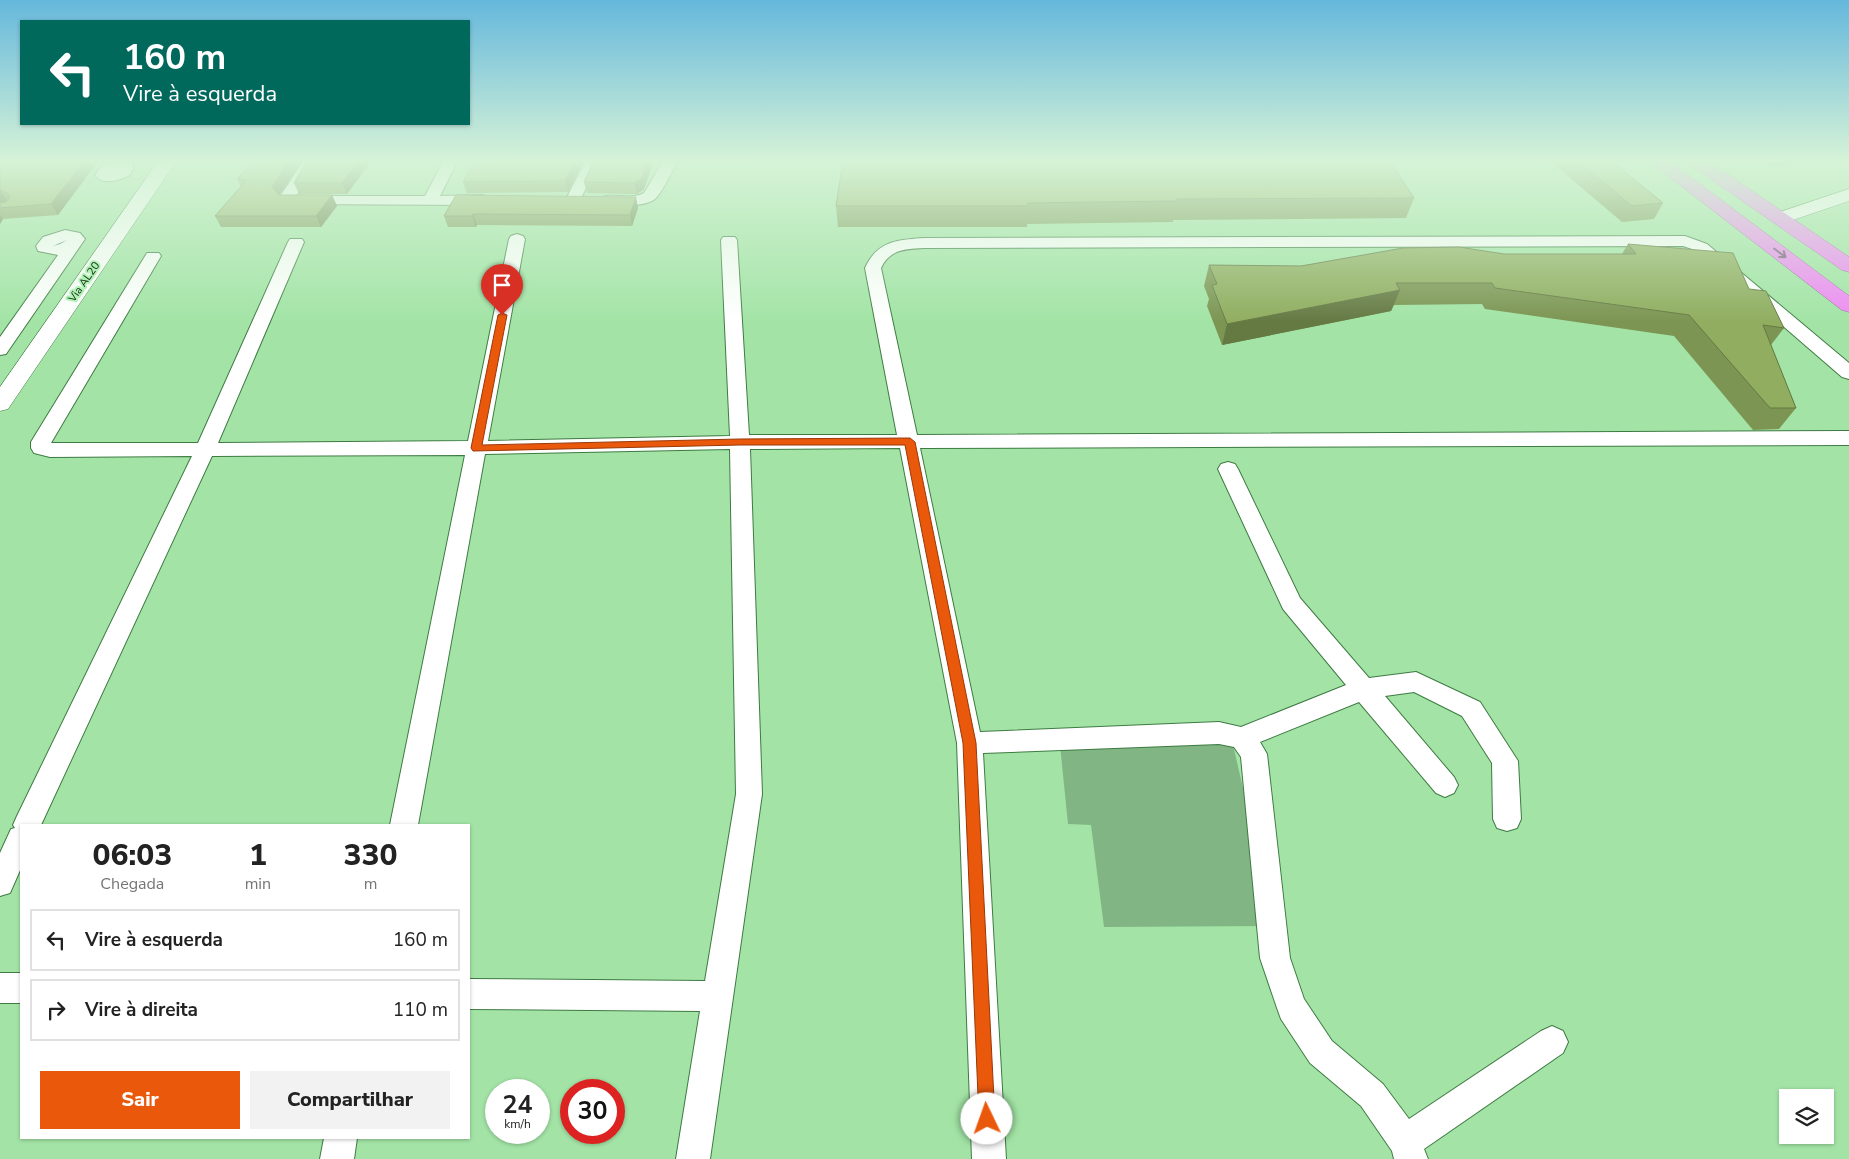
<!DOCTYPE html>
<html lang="pt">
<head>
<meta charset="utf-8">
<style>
	body { margin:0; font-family:"Nunito Sans",sans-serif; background:#f2f2f2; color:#222; height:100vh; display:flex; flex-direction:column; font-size:19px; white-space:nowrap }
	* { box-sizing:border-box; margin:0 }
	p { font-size:16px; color:#767676 }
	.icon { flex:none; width:28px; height:28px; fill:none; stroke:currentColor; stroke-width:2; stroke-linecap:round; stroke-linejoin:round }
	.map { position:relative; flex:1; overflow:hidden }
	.side { position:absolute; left:20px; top:824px; width:450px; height:315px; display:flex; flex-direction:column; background:#fff; border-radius:0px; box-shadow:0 1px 4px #0004 }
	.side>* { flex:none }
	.guide { position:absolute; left:20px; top:20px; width:450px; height:105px; border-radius:0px; box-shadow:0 1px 4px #0004; background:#00695c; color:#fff; overflow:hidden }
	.fabs { position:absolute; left:1779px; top:1089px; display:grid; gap:10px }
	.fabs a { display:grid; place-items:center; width:55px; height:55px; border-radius:0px; background:#fff; box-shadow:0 1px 4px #0004; font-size:25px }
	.speed { position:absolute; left:485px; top:1079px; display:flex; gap:10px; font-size:25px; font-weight:700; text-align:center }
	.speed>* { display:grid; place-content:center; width:65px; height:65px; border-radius:50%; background:#fff; box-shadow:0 1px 4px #0004; line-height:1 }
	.speed small { font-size:12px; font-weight:400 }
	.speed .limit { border:8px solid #d22; background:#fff; color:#111 }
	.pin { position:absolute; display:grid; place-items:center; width:42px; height:42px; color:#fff; margin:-51px -21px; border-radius:50% 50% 50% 0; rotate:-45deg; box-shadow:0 0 5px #0007 }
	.pin .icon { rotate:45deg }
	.me { position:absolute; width:55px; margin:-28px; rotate:357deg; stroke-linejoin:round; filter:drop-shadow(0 0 4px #0008) }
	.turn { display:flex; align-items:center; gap:18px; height:105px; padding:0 20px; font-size:22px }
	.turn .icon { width:65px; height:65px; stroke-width:2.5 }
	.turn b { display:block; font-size:35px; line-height:42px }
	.eta { display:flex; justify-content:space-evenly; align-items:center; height:85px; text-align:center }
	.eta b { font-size:30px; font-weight:800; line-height:35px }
	.button { display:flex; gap:10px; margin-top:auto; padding:10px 20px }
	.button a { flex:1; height:58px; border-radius:0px; background:#ea580c; color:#fff; font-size:20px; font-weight:800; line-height:58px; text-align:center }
	.button a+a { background:#f2f2f2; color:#222 }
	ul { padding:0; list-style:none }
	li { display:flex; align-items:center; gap:15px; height:62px; margin:0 10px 8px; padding:0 10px; border:2px solid #e0e0e0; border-radius:0px }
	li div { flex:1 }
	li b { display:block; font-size:19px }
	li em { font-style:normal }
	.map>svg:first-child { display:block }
</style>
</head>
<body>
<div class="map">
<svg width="1849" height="1159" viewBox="0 0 1849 1159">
	<rect width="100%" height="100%" fill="#a3e4a6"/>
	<path fill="#81b583" d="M1060 745H1233L1275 926 1104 927 1091 825 1068 824Z"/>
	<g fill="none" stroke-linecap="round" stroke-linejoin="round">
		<g stroke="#3e7b43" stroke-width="2">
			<path id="street" d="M121 160H138L132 166 133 168 130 175C120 180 103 186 95 175L102 166Z
				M304 160H318L296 196H425L444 160H458L440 196 482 195 487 197 490 200 487 203 482 205 285 204 279 198Z
				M586 160H600L579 202H569L566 199Z
				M664 160H678C671 172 665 188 656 198 646 208 614 206 602 203L599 200 602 197C616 193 631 200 644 193Z
				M65 230 80 233 85 239 6 354 0 355V337L58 255 38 251 36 246 43 237ZM67 240 60 244 53 246Z
				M517 234 523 236 525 239 488 441 730 436 721 240 723 237H735L737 240 749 435H897L865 268C877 241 897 240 924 238L1685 236 1707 244 1849 363V379L1842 377 1695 250 1683 246 924 248C906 249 890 249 881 268L917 435 1849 431V445L920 448 980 732 1219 722 1241 727 1346 685 1283 609 1218 469 1221 464 1228 462 1235 464 1238 469 1300 598 1369 678 1416 672 1480 702 1518 761 1521 819 1517 828 1507 831 1497 828 1493 819 1492 763 1462 716 1414 692 1385 696 1454 777 1458 785 1454 793 1445 797 1436 793 1359 702 1260 742 1267 754 1290 958 1304 999 1332 1041 1383 1084 1409 1119 1541 1031 1552 1026 1563 1031 1568 1042 1563 1053 1424 1149 1428 1159H1394L1392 1151 1361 1106 1310 1063 1281 1019 1277 1008 1260 958 1241 757 1234 747 1219 744 983 753 1006 1159H972L957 743 900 448 750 449 762 794 710 1159H676L700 1011 469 1009V979L705 981 736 794 730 449 485 454 418 825H390L465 455 212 456 41 825H21V868L10 893 0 896V853L11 829 15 828 13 825 17 816 192 456 50 457 34 453 31 448V442L147 253H159L161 256 51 443H198L288 242 290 239H302L304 242 218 443 468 441 509 239 511 236Z
				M0 973H21V1003H0Z
				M324 1138H357L354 1159H320Z"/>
		</g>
		<g stroke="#3e7b43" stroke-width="1">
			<path id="secondary" d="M159 160H177L8 409 0 411V387Z
				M1849 189V201L1781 224 1774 222 1772 218 1774 214Z"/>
		</g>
		<g stroke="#a16aa5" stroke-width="1">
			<path id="highway" d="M1648 160H1668L1849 296V312L1842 310Z
				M1686 160H1707L1849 257V272L1842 270 1689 164Z"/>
		</g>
		<use href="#street" fill="#fff" fill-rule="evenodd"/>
		<use href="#secondary" fill="#fff" fill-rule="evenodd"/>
		<use href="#highway" fill="#ef8cf4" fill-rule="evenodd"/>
	</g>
	<path fill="#7c9553" d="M0 160H99L58 215 3 219 0 224Z
		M255 160H303L279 195H332L337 206 321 227H221L215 216 241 186 237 179Z
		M308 160H372L347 194H299L294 183Z
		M584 160 568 192 467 193 463 182Z
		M594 160H654L644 189 637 194 587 193 584 182Z
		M843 160 1414 198 1406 218 1173 220V222L1027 224V227H838L836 206Z
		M1549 160H1610L1663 203 1654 219 1622 222Z
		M1763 160H1815L1814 162 1772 166Z
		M456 195 638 208 632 226 477 225 476 227H448L444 216Z
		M1628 244 1749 289 1784 328 1771 345 1796 408 1779 429 1753 430 1674 336 1485 309 1482 304 1394 305 1391 311 1222 345 1207 306 1209 299 1204 286 1209 265 1301 266 1504 254H1622Z"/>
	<path fill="#657943" d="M85 160H99L58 215 51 204Z
		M290 160H303L277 198 272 187Z
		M359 160H372L347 194 342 183Z
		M576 160H584L568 192 565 181Z
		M648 160H654L644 189 637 194 634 183Z
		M0 190 8 201 0 203Z
		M332 195 337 206 321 227 316 216Z
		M636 197 638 208 632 226 630 215Z
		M473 214 477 225 476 227 472 216Z
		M0 215 3 219 0 224Z
		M1400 290 1391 311 1222 345 1227 324Z"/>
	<path fill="#90ad60" stroke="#657943" d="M0 160H85L51 204 0 208V203L6 202 10 197 7 193 0 190Z
		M255 160H290L272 187 279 195H332L316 216H215L247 180 237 179Z
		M308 160H359L342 183H294Z
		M476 160H576L565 181 463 182Z
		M594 160H648L642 178 634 183 584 182Z
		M843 160H1389L1414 198 1177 199V201L1028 203V206H836Z
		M1576 160H1610L1663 203 1632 206Z
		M456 195 636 197 630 215 473 214 472 216H444Z
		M1628 244 1733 253 1749 289 1766 291 1784 328 1763 325 1796 408H1770L1689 315 1495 288 1492 283H1396L1400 290 1227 324 1212 285 1217 284 1209 265 1301 266 1403 248 1459 247 1504 254H1636Z"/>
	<defs><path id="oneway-shaft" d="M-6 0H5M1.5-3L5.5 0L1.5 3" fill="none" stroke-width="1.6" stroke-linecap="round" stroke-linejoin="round" transform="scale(1.25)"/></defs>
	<use stroke="#755778" href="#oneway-shaft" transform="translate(1780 253) rotate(37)"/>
	<linearGradient id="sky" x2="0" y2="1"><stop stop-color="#65b8dc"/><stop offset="0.5" stop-color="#d6f3d7"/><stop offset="1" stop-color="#d6f3d7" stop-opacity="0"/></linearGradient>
	<rect width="1849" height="322" fill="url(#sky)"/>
	<path fill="#ea580c" stroke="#983908" d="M502 313 507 315 482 445 740 439 910 438 915 442 976 743 995 1119 993 1125 987 1128 981 1125 979 1119 963 743 905 445H740L473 451 471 448 498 315Z"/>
	<g text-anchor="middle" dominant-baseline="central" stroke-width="4" stroke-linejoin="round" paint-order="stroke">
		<g font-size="11" fill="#112b13" stroke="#b0f1b3">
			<text transform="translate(84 282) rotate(-55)">Via AL20</text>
		</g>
	</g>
</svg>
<div class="fabs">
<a><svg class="icon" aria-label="layers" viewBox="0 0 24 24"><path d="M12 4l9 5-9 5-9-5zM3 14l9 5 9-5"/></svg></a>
</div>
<div class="speed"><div>24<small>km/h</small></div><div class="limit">30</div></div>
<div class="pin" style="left:502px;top:315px;background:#d93025"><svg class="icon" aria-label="arrive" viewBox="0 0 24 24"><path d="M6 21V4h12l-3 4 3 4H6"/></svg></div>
<svg class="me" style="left:987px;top:1119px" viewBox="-20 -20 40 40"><circle r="19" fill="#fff"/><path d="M0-13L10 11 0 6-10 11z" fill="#ea580c"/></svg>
<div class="guide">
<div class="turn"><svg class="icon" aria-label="left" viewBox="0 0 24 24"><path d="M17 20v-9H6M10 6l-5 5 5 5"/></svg><div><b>160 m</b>Vire à esquerda</div></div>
</div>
<section class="side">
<div class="eta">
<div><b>06:03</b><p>Chegada</p></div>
<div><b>1</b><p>min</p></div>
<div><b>330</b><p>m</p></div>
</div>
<ul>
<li><svg class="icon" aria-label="left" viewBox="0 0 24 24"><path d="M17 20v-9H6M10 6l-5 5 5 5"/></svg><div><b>Vire à esquerda</b></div><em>160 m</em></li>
<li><svg class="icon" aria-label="right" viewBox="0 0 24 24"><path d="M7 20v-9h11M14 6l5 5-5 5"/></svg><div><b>Vire à direita</b></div><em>110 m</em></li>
</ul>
<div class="button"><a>Sair</a><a>Compartilhar</a></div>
</section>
</div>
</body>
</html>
